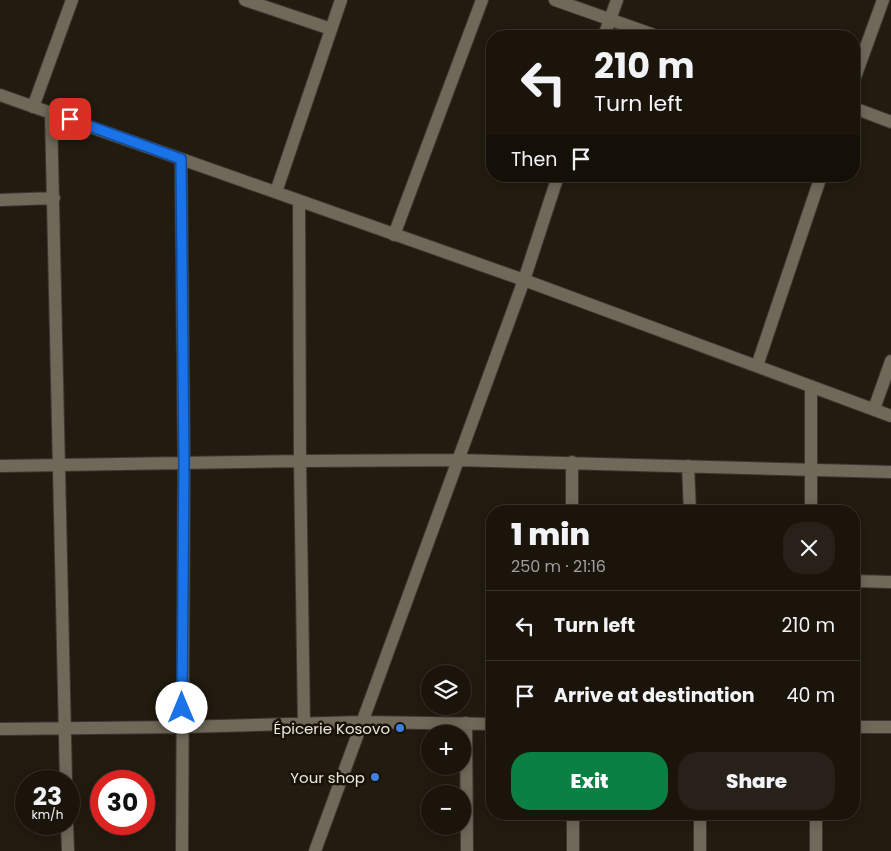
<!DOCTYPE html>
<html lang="en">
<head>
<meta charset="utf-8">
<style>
	body { margin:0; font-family:Poppins,sans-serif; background:#272119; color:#f1f3f6; height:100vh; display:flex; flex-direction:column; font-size:19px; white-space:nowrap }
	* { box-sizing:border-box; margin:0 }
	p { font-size:16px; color:#9f9e9d }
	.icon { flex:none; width:28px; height:28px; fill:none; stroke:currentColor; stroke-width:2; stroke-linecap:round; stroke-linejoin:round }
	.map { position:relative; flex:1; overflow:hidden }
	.panel { position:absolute; left:486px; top:505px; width:374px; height:315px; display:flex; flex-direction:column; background:#1a140b; border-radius:20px; box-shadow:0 2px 12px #0003,0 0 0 1px #38332c }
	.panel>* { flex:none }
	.top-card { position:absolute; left:486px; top:30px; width:374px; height:152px; border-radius:20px; box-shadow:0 2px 12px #0003,0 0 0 1px #38332c; background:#1a140b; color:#f1f3f6; overflow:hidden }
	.controls { position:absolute; left:421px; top:665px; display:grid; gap:10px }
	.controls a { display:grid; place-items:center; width:50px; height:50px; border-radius:50%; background:#1a140b; box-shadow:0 2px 12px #0003,0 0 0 1px #38332c; font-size:25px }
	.speed { position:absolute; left:15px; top:770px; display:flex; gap:10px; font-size:25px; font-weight:700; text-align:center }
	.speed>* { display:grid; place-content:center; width:65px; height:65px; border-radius:50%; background:#1a140b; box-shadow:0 2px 12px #0003,0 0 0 1px #38332c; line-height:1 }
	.speed small { font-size:12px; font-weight:400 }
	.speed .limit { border:8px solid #d22; background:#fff; color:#111 }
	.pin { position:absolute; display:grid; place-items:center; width:42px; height:42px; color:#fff; margin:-21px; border-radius:10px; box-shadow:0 2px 8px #0006 }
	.me { position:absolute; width:55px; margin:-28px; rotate:0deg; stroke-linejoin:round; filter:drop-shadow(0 0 4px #0008) }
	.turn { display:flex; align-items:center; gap:18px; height:105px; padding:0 25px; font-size:22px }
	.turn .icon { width:65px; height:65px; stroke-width:2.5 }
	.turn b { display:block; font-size:35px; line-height:42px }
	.then { display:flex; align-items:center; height:48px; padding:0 25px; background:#0003; gap:10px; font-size:19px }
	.round { display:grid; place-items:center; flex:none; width:52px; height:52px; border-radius:20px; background:#272119 }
	.head { display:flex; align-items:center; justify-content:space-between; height:85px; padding:0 25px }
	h1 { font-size:30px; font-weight:800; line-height:38px }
	.cta { display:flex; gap:10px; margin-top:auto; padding:10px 25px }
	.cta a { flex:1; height:58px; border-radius:20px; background:#0b8043; color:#fff; font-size:20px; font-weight:800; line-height:58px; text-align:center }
	.cta a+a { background:#272119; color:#f1f3f6 }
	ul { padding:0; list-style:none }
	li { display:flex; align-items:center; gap:15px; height:70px; padding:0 25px; border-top:1px solid #38332c }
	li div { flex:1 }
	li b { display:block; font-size:19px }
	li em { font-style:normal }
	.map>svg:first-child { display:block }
</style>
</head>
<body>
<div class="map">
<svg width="891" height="851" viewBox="0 0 891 851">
	<rect width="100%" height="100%" fill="#221b0f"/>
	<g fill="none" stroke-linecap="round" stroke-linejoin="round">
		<g stroke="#3c3731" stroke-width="14">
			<path id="minor" d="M245 0 331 29
				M555 0 657 36
				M604 36 617 0
				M854 80 883 0
				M0 95 524 280 891 416
				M33 107 72 0
				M854 108 891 122
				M51 113 66 781
				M181 159 184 463 182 851
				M276 192 341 0
				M0 200 54 198
				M299 201 300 461 304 724
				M394 235 482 0
				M757 366 821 176
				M811 386V511
				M874 409 891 361
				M572 462V511
				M0 466 300 461 458 460 891 472
				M688 466 690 511
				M854 581 891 582
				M466 723 467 851
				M854 727H891
				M0 729 182 727 362 722 492 724
				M816 814V851
				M67 824 68 851
				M315 851 524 280 558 176
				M573 851V814
				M700 851V814"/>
		</g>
		<use href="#minor" stroke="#706859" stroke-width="12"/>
	</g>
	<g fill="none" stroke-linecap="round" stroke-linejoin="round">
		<g stroke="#114b97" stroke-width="12">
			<path id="route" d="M70 119 181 159 184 463 182 708"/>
		</g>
		<use href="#route" stroke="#1a73e8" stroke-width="9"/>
	</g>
	<g fill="#3f7fe0" stroke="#181206" stroke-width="2">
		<circle cx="400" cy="728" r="5"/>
		<circle cx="375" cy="777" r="5"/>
	</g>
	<g text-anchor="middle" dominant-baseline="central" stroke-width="5" stroke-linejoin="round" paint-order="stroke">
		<g font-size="15" fill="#eae6dd" stroke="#181206" text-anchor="end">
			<text x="390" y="728">Épicerie Kosovo</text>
			<text x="365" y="777">Your shop</text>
		</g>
	</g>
</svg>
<div class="controls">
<a><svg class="icon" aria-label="layers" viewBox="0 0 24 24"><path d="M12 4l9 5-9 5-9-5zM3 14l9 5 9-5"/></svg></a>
<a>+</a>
<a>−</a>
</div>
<div class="speed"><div>23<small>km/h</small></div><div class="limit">30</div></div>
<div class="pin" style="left:70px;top:119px;background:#d93025"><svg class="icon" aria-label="arrive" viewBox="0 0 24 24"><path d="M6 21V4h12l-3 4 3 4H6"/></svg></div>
<svg class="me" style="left:182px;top:708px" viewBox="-20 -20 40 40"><circle r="19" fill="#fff"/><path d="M0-13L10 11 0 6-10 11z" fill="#1a73e8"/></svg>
<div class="top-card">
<div class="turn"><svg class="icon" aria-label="left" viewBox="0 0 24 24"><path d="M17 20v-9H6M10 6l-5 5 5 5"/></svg><div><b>210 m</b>Turn left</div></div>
<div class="then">Then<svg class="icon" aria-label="arrive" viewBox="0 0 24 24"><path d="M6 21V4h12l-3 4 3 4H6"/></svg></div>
</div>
<section class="panel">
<div class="head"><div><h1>1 min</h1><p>250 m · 21:16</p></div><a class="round"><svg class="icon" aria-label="close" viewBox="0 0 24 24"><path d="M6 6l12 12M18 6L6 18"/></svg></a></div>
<ul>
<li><svg class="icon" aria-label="left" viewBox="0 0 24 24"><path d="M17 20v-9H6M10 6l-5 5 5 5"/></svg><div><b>Turn left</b></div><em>210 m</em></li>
<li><svg class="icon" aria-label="arrive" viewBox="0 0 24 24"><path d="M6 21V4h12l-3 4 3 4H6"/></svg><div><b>Arrive at destination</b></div><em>40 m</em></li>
</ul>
<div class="cta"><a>Exit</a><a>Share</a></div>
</section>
</div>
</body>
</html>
